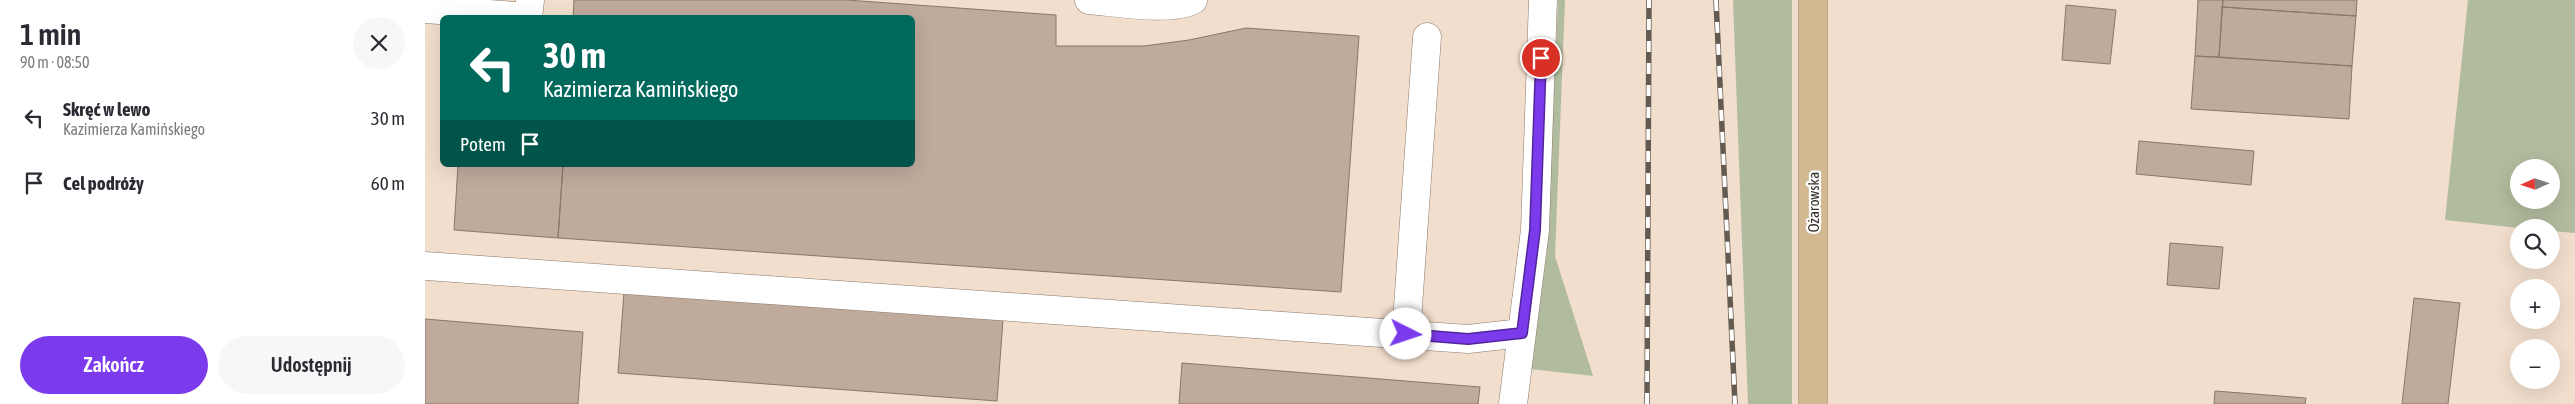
<!DOCTYPE html>
<html lang="pl">
<head>
<meta charset="utf-8">
<style>
	body { margin:0; font-family:"Asap Condensed",sans-serif; background:#f7f7f7; color:#2b2b33; height:100vh; display:flex; flex-direction:column; font-size:19px; white-space:nowrap }
	* { box-sizing:border-box; margin:0 }
	p { font-size:16px; color:#7c7c81 }
	.icon { flex:none; width:28px; height:28px; fill:none; stroke:currentColor; stroke-width:2; stroke-linecap:round; stroke-linejoin:round }
	.map { position:relative; flex:1; overflow:hidden }
	.side { display:flex; flex-direction:column; background:#fff; width:425px }
	.side>* { flex:none }
	.top-card { position:absolute; left:15px; top:15px; width:475px; height:152px; border-radius:8px; box-shadow:0 5px 20px #0002; background:#00695c; color:#fff; overflow:hidden }
	.needle { width:32px; rotate:267deg }
	.fabs { position:absolute; left:2085px; top:159px; display:grid; gap:10px }
	.fabs a { display:grid; place-items:center; width:50px; height:50px; border-radius:50%; background:#fff; box-shadow:0 5px 20px #0002; font-size:25px }
	.pin { position:absolute; display:grid; place-items:center; width:42px; height:42px; color:#fff; margin:-21px; border:2px solid #fff; border-radius:50%; box-shadow:0 1px 5px #0007 }
	.me { position:absolute; width:55px; margin:-28px; rotate:94deg; stroke-linejoin:round; filter:drop-shadow(0 0 4px #0008) }
	.turn { display:flex; align-items:center; gap:18px; height:105px; padding:0 20px; font-size:22px }
	.turn .icon { width:65px; height:65px; stroke-width:2.5 }
	.turn b { display:block; font-size:35px; line-height:42px }
	.then { display:flex; align-items:center; height:48px; padding:0 20px; background:#0003; gap:10px; font-size:19px }
	.round { display:grid; place-items:center; flex:none; width:52px; height:52px; border-radius:26px; background:#f7f7f7 }
	.head { display:flex; align-items:center; justify-content:space-between; height:85px; padding:0 20px }
	h1 { font-size:30px; font-weight:600; line-height:38px }
	.primary-button { display:flex; gap:10px; margin-top:auto; padding:10px 20px }
	.primary-button a { flex:1; height:58px; border-radius:30px; background:#7c3aed; color:#fff; font-size:20px; font-weight:600; line-height:58px; text-align:center }
	.primary-button a+a { background:#f7f7f7; color:#2b2b33 }
	ul { padding:0; list-style:none }
	li { display:flex; align-items:center; gap:15px; height:65px; padding:0 20px }
	li div { flex:1 }
	li b { display:block; font-size:19px }
	li em { font-style:normal }
	main { display:flex; flex:1; min-height:0 }
	.map>svg:first-child { display:block }
</style>
</head>
<body>
<main>
<section class="side">
<div class="head"><div><h1>1 min</h1><p>90 m · 08:50</p></div><a class="round"><svg class="icon" aria-label="close" viewBox="0 0 24 24"><path d="M6 6l12 12M18 6L6 18"/></svg></a></div>
<ul>
<li><svg class="icon" aria-label="left" viewBox="0 0 24 24"><path d="M17 20v-9H6M10 6l-5 5 5 5"/></svg><div><b>Skręć w lewo</b><p>Kazimierza Kamińskiego</p></div><em>30 m</em></li>
<li><svg class="icon" aria-label="arrive" viewBox="0 0 24 24"><path d="M6 21V4h12l-3 4 3 4H6"/></svg><div><b>Cel podróży</b></div><em>60 m</em></li>
</ul>
<div class="primary-button"><a>Zakończ</a><a>Udostępnij</a></div>
</section>
<div class="map">
<svg width="2150" height="404" viewBox="0 0 2150 404">
	<rect width="100%" height="100%" fill="#f2decd"/>
	<path fill="#b1bb9d" fill-rule="evenodd" d="M1133 0H1140L1130 256 1168 376 1105 369 1122 251Z
		M1308 0H1367V404H1323Z
		M2043 0H2150V233L2126 231V228H2094L2020 220ZM2094 168H2126V200H2094Z"/>
	<path fill="#bfaa9c" stroke="#8a776a" d="M149 0H422L631 15V46H719L764 40 821 28 934 36 916 292 133 238 138 165H488V18H148Z
		M1773 0H1798L1794 57 1770 56Z
		M1798 0H1932L1931 16 1797 7Z
		M1641 5 1691 10 1685 64 1637 60Z
		M1797 7 1931 16 1927 66 1794 57Z
		M1770 56 1927 66 1924 119 1766 109Z
		M1714 141 1829 151 1826 185 1711 174Z
		M33 165H138L133 238 29 230Z
		M1745 243 1798 247 1794 289 1742 285Z
		M199 292 578 320 572 401 193 373Z
		M1989 298 2035 303 2023 404H1977Z
		M0 319 158 332 153 404H0Z
		M757 363 1055 387 1053 404H754Z
		M1790 391 1881 398 1880 404H1789Z"/>
	<g fill="none" stroke-linecap="round" stroke-linejoin="round">
		<g stroke="#8b796a" stroke-width="29">
			<path id="minor" d="M664 0C690 2 745 12 768 0
				M0 9 103 17 105 0
				M0 266 1043 339 1097 333
				M981 335 1002 37
				M1088 404 1110 230 1118 0"/>
		</g>
		<g stroke="#886b3e" stroke-width="29">
			<path id="major" d="M1388 0V404"/>
		</g>
		<use href="#minor" stroke="#fff" stroke-width="28"/>
		<use href="#major" stroke="#d2b992" stroke-width="28"/>
		<g stroke="#645a50" stroke-width="5.5">
			<path id="rail" d="M1291 0 1310 404
				M1222 404 1224 0"/>
		</g>
		<use href="#rail" stroke="#fff" stroke-width="4" stroke-dasharray="11" stroke-linecap="butt"/>
	</g>
	<g fill="none" stroke-linecap="round" stroke-linejoin="round">
		<g stroke="#51269a" stroke-width="12">
			<path id="route" d="M981 334 1043 339 1097 333 1110 230 1116 58"/>
		</g>
		<use href="#route" stroke="#7c3aed" stroke-width="9"/>
	</g>
	<g text-anchor="middle" dominant-baseline="central" stroke-width="4.5" stroke-linejoin="round" paint-order="stroke">
		<g font-size="15" fill="#373029" stroke="#fff">
			<text transform="translate(1388 202) rotate(-90)">Ożarowska</text>
		</g>
	</g>
</svg>
<div class="fabs">
<a><svg class="needle" viewBox="-14 -14 28 28"><path d="M0-13l5 13h-10z" fill="#e53935"/><path d="M0 13l5-13h-10z" fill="#7c7c81"/></svg></a>
<a><svg class="icon" aria-label="search" viewBox="0 0 24 24"><circle cx="10" cy="10" r="6"/><path d="M15 15l6 6"/></svg></a>
<a>+</a>
<a>−</a>
</div>
<div class="pin" style="left:1116px;top:58px;background:#d93025"><svg class="icon" aria-label="arrive" viewBox="0 0 24 24"><path d="M6 21V4h12l-3 4 3 4H6"/></svg></div>
<svg class="me" style="left:981px;top:334px" viewBox="-20 -20 40 40"><circle r="19" fill="#fff"/><path d="M0-13L10 11 0 6-10 11z" fill="#7c3aed"/></svg>
<div class="top-card">
<div class="turn"><svg class="icon" aria-label="left" viewBox="0 0 24 24"><path d="M17 20v-9H6M10 6l-5 5 5 5"/></svg><div><b>30 m</b>Kazimierza Kamińskiego</div></div>
<div class="then">Potem<svg class="icon" aria-label="arrive" viewBox="0 0 24 24"><path d="M6 21V4h12l-3 4 3 4H6"/></svg></div>
</div>
</div>
</main>
</body>
</html>
